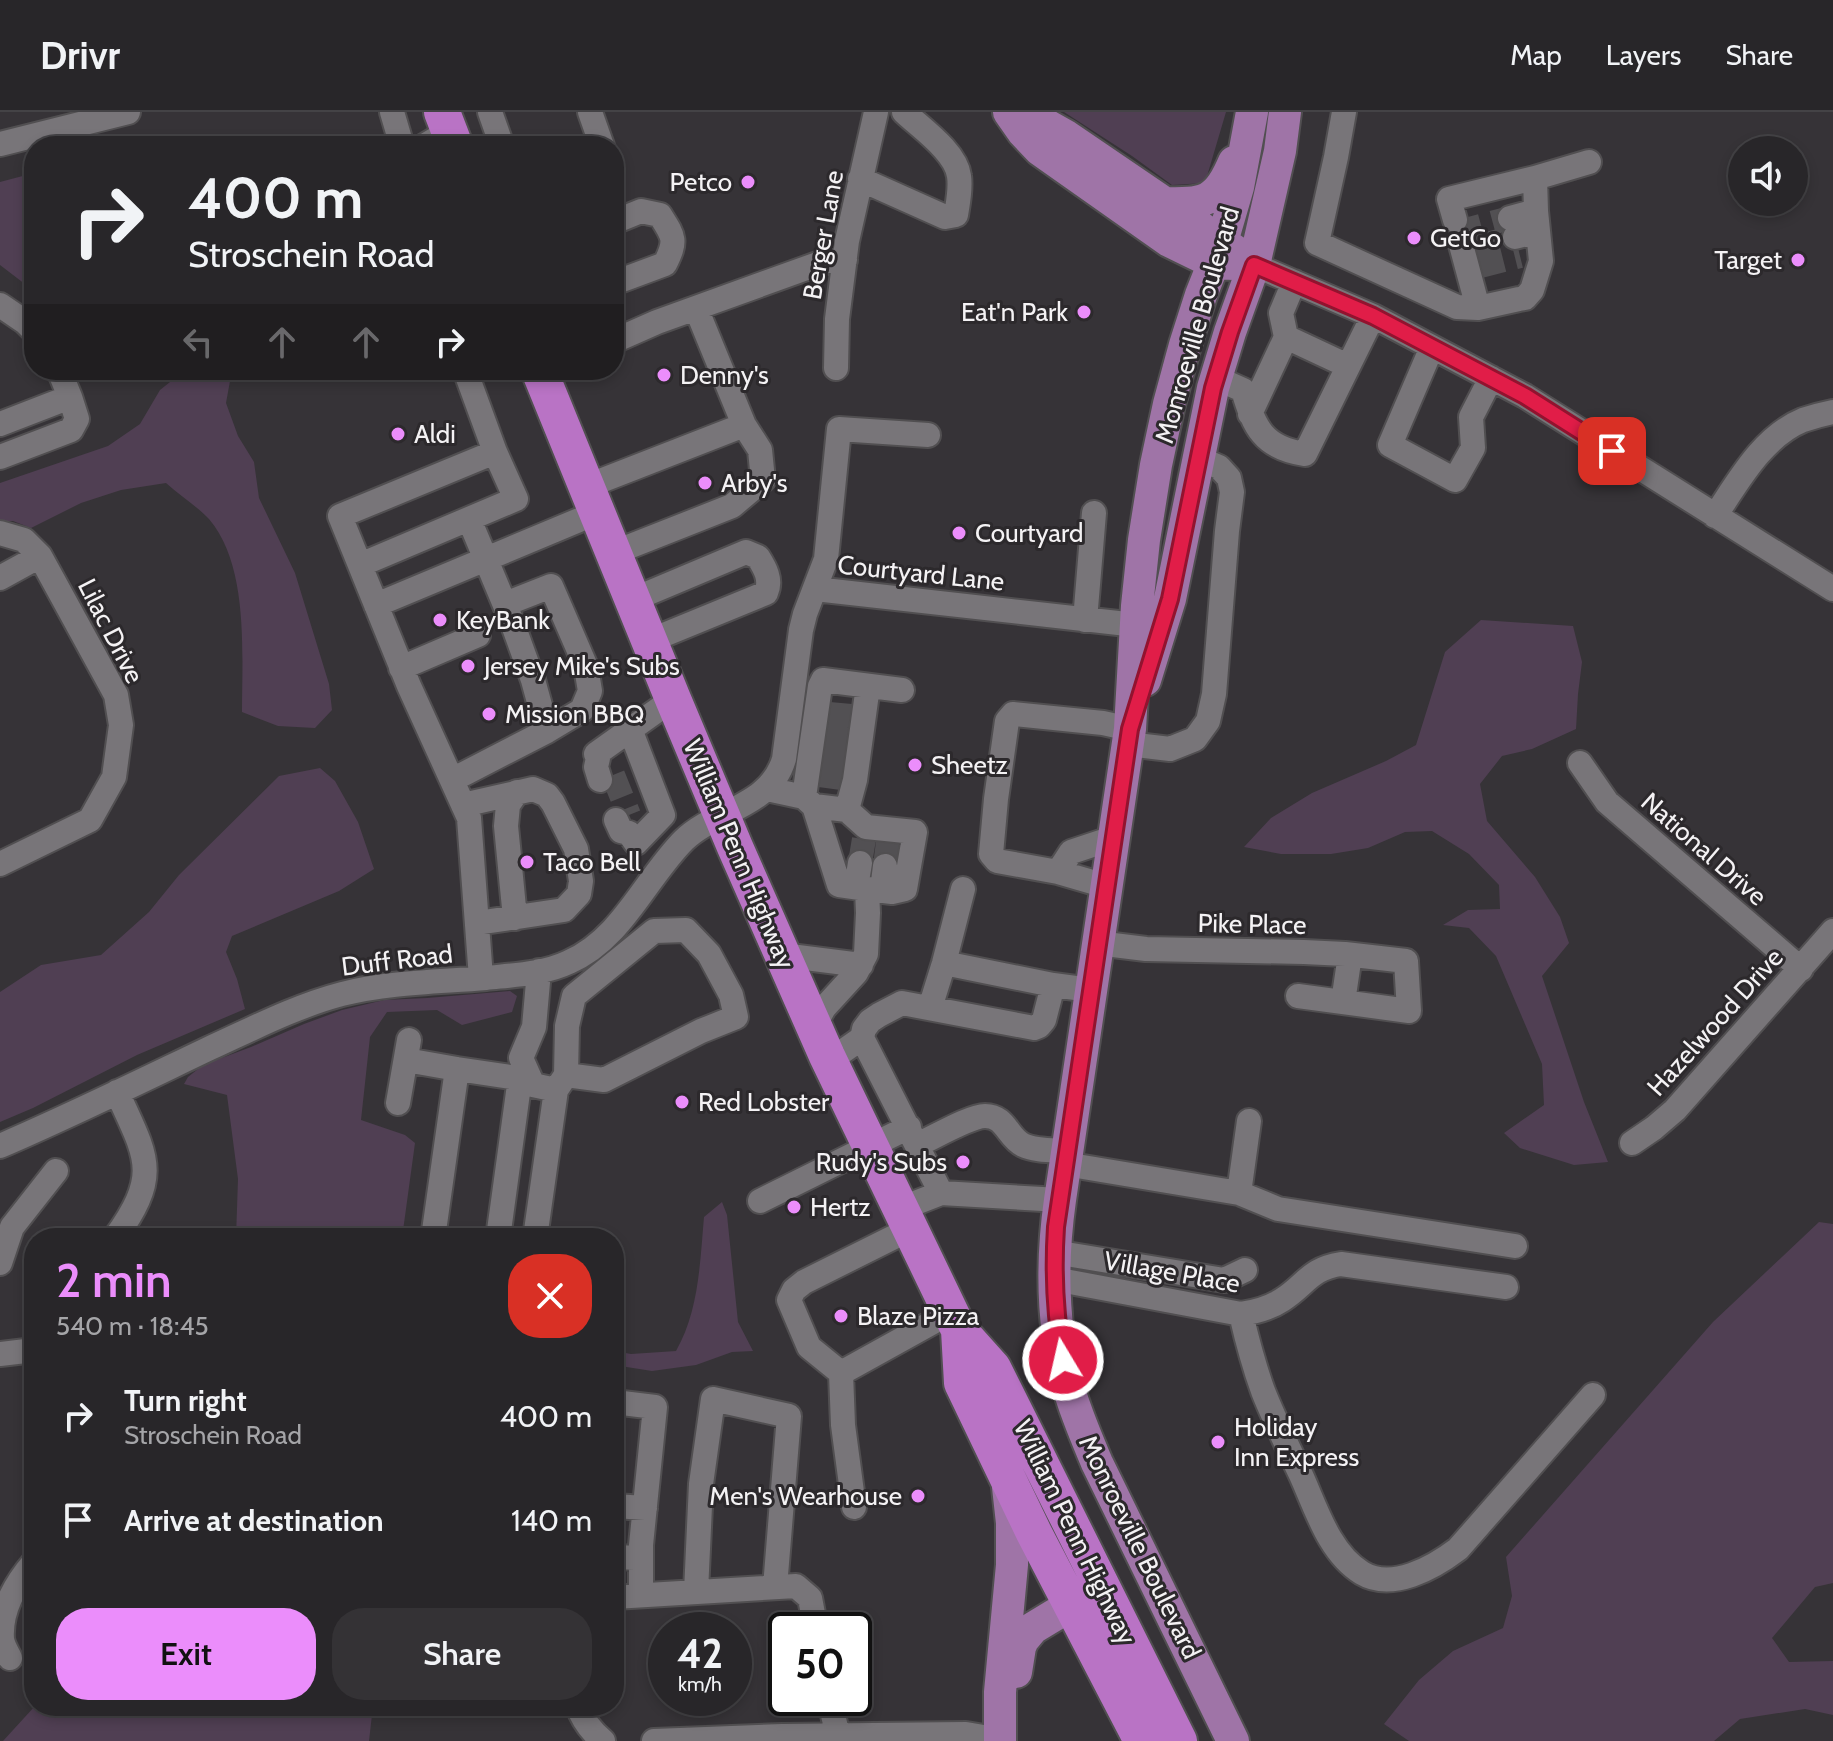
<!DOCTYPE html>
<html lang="en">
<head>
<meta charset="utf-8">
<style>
	body { margin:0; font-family:Cabin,sans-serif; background:#343235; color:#f1f3f6; height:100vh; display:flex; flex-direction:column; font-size:30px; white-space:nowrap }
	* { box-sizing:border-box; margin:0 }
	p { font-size:26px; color:#a5a5a8 }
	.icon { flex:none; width:44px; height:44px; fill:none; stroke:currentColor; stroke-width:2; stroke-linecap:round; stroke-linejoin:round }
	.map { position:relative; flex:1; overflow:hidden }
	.details { position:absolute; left:24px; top:1116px; width:600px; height:488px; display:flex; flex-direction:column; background:#282629; border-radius:32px; box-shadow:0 4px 12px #0003,0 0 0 2px #444346 }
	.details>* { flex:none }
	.guide { position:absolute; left:24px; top:24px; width:600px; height:244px; border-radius:32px; box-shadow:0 4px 12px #0003,0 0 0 2px #444346; background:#282629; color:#f1f3f6; overflow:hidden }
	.buttons { position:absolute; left:1728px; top:24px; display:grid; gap:16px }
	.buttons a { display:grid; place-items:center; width:80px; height:80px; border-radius:50%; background:#282629; box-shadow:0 4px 12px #0003,0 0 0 2px #444346; font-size:40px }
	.speed { position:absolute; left:648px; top:1500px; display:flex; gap:16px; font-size:40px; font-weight:700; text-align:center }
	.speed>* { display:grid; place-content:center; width:104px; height:104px; border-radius:50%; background:#282629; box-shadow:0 4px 12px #0003,0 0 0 2px #444346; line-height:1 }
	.speed small { font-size:20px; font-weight:400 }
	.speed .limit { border:4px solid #111; border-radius:12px; background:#fff; color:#111 }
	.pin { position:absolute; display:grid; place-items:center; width:68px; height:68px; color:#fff; margin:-34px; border-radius:16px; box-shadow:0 4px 12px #0006 }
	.me { position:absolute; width:88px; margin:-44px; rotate:351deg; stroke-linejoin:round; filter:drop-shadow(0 0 6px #0008) }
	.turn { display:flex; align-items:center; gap:28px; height:168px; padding:0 32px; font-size:36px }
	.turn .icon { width:104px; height:104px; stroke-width:2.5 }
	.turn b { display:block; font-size:56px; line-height:68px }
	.lanes { display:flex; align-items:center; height:76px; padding:0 32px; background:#0003; justify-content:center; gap:40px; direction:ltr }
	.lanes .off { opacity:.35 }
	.round { display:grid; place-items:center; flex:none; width:84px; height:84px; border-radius:32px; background:#343235 }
	.headline { display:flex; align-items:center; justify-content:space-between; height:136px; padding:0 32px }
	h1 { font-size:48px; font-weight:600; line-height:60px; color:#eb8dfb }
	.cta { display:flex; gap:16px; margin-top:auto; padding:16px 32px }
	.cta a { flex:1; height:92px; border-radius:32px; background:#eb8dfb; color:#111; font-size:32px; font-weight:600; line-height:92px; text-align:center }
	.cta a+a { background:#343235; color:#f1f3f6 }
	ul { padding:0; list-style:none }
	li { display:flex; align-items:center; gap:24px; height:104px; padding:0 32px }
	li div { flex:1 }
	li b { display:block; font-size:30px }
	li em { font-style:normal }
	header { display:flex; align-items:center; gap:48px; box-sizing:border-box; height:112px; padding:0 40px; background:#282629; border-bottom:2px solid #444346 }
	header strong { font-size:38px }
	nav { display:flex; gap:44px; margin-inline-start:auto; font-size:28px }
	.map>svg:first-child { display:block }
</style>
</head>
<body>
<header>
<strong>Drivr</strong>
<nav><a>Map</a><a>Layers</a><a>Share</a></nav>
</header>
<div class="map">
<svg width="1833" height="1629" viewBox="0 0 1833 1629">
	<rect width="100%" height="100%" fill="#363337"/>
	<path fill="#503f53" d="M1064 0H1226L1205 71 1172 73 1132 44Z
		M34 61V179L0 153V70Z
		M162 258H232L226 291 238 324 254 350 259 386 295 461 329 572 332 598 315 616 278 614 242 600C242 541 249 454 209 407 197 394 179 383 166 371L121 378 81 391 31 416 13 409H0V371L108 334 140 312 160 278 175 266Z
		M1481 508 1573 514 1582 550 1578 582 1576 617 1532 637 1502 644 1480 672 1487 709 1535 765 1560 805 1569 831 1542 864 1584 990 1608 1050 1574 1053 1520 1036 1504 1021 1544 993 1542 952 1496 844 1469 816 1443 813 1468 798 1500 797 1499 773 1469 742 1432 719 1405 720 1368 736 1331 742H1281L1244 735 1271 706 1312 681 1386 649 1416 633 1445 540Z
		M320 656 335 669 358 710 374 757 339 779 232 824 226 840 237 867 245 897 137 943 33 996 0 1010V880L41 853 101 843 149 800 179 763 279 664Z
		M510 879 517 884 512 900 462 913 437 898 387 900 370 925 361 1008 405 1023 415 1031 402 1126H236L238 1067 227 983 184 972 188 965 203 953 251 935 304 912 342 898 384 888 427 886Z
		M722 1090 727 1103 738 1210 753 1239 732 1240 696 1253 652 1259 614 1253V1239L631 1242 676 1239C699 1199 700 1150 704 1105Z
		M1819 1110 1833 1112V1471L1815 1475 1772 1526 1789 1550 1833 1549V1603L1805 1597 1740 1607 1714 1629H1409L1384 1612 1419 1568 1453 1539 1503 1516 1512 1484 1506 1445 1713 1210Z
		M35 1594H373L369 1629H3Z"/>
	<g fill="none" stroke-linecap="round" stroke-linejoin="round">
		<path stroke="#525053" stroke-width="24" stroke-dasharray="24 12" stroke-linecap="butt" d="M1458 120 1510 106
			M1475 135 1515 125
			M1480 154 1520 144
			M829 602 851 604
			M826 625 847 628
			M823 642 845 645
			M613 663 629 703
			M820 663 842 666
			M860 751 864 727
			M885 754 888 730"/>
		<g stroke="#514f51" stroke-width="28">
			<path id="minor" d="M392 0 402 34
				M490 0 502 34
				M590 0 602 34
				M1344 0 1336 45 1317 131 1457 195 1478 196 1519 187 1525 186 1532 178 1541 149 1536 99 1535 66 1589 50
				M0 32 128 0
				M424 34 449 19
				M860 67 945 105 956 103C958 90 961 77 959 64 956 40 921 16 904 0
				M1510 106 1536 99
				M1455 108 1449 87 1535 66
				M614 110 641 99 660 103C674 125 677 128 665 152L614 171
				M1515 125 1538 119
				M1460 129 1478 196
				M1254 153 1373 204 1525 284 1833 477
				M0 193 25 210 34 219
				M696 196 744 313
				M1286 225 1348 254
				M614 229 657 210 826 149 845 148
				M1432 235 1390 333 1455 368 1473 336 1471 305 1491 266
				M836 256 837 207 847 129 876 0
				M59 258 70 285
				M465 258 495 340
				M1216 266 1243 278C1254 315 1263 336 1305 342L1373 204
				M1250 302 1286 225 1281 201 1294 170
				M0 312 70 285 77 307 71 318 0 345
				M585 375 744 313 760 338 763 368 732 394 613 441
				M1715 404C1738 370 1762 325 1803 308 1812 305 1823 302 1833 300
				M469 407 512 510 533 568 547 619
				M0 421 24 428 40 444 116 583 121 613 114 665 90 708 0 752
				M360 453 516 387 495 340 340 404 409 574 469 706 481 866
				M0 466 40 444
				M815 477 1136 513
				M632 488 746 440 758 445C765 456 772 468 766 481L649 529
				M376 493 596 401
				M1085 508 1094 401
				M401 556 478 523
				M1128 632 1170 637 1195 627 1208 609 1214 582 1227 419 1232 380 1229 366 1219 355 1198 346
				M1580 651 1607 690 1801 857
				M452 668 547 619 582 598 590 579 586 555 551 474 505 492
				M600 668 596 655 598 646 596 642 673 587
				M767 677 804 685 814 694 839 773 867 777 868 801 866 842 856 861 824 896 814 914
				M804 685 820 574 823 568 902 578
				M463 693 533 677 547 683 553 691 576 737 581 769 579 782 564 798 477 811
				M814 694 847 698 866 715 915 720 905 777 892 780 867 777
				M847 698 855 668 868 574
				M616 708 621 719 629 721 636 731 663 703 630 617
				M1058 760 1071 740 1113 726
				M1106 774 1058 760 997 749 991 742 996 687 1007 609 1013 602 1103 611 1130 617
				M856 775 860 751
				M882 778 885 754
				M515 806 506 714 508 693 517 680
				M1097 831 1146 837 1304 840 1345 842 1406 849 1409 899 1298 884
				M782 843 861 853
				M944 851 1053 873
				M539 859 534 915 521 946 533 973 556 978 566 963 567 914 574 884 654 819 686 818 709 842 731 883 736 905 701 919 604 968 566 963
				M1343 890 1350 843
				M930 896 944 851 963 777
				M862 926 941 1081
				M406 948 457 957
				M829 949 862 926 864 917 870 909 879 903 902 891 1034 916 1039 914 1044 908 1053 873 1091 878
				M398 991 409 928
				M1632 1031 1654 1016 1675 998 1833 819
				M917 1033C933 1026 970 1004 985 1004 1006 1004 1007 1025 1023 1033 1035 1039 1054 1038 1067 1039
				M0 1034C70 1004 139 970 208 937 252 917 296 894 342 882 389 870 439 870 486 866 514 863 544 862 569 850 622 827 645 767 684 728 717 697 770 695 784 647L801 518 805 502 826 447 839 317 928 323
				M1065 1052 1239 1081 1278 1097 1515 1134
				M1239 1081 1249 1009
				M760 1089 909 1015
				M900 1097 941 1081 1060 1088
				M910 1117 804 1170 794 1178 789 1188 809 1235 841 1261 951 1200
				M115 1126C161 1062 147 1046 117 980
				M433 1126 457 957 531 968
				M498 1126 520 966
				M535 1126 556 978
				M1054 1140 1224 1168 1245 1158
				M0 1151 12 1115 56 1059
				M1054 1167 1241 1202C1255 1200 1270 1196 1282 1188 1307 1172 1309 1157 1341 1152L1506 1175
				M1241 1202C1247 1228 1254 1254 1263 1279 1274 1307 1288 1335 1301 1363 1316 1396 1329 1441 1362 1461 1392 1479 1433 1456 1458 1437L1593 1283
				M0 1242 34 1238
				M841 1261 843 1313 854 1395
				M614 1290 655 1295 641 1433V1483
				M614 1394 645 1396
				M614 1445 641 1446
				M696 1480 701 1372 713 1287 789 1304 775 1475
				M614 1485 796 1474 810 1486 816 1518
				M10 1546C7 1540 3 1534 2 1527 0 1498 16 1471 34 1450
				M829 1586 838 1624
				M578 1594C583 1609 591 1619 603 1629
				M654 1629 782 1624 966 1622 1001 1628"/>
		</g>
		<g stroke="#514f51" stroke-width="36">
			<path id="major" d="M1009 0 1023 20 1040 38 1169 129 1214 151 1234 152
				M1019 0 1036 7 1066 24 1238 141
				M1162 91C1204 92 1217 91 1234 50
				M1145 568 1170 487 1213 276 1230 220 1254 153 1280 39 1285 0
				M1016 1560 1020 1535 1023 1528 1033 1516 1071 1493 1089 1476
				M1000 1629V1580L1012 1453V1411L1008 1375
				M1233 1629 1097 1351C1087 1327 1076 1302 1069 1277 1052 1215 1051 1151 1060 1088L1130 617 1137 494 1144 428 1156 353 1169 292 1185 233 1201 183 1222 130 1238 75 1252 0"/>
		</g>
		<g stroke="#514f51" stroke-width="40">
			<path id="highway" d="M442 0 455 34
				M539 258 673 587 735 735 827 944 959 1218 993 1256 1179 1629
				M959 1218 962 1271 1034 1421 1142 1629"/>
		</g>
		<use href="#minor" stroke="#787579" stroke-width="24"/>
		<use href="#major" stroke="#9f74a7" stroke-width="32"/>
		<use href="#highway" stroke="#b973c5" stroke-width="36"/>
	</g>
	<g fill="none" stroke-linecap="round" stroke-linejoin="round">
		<g stroke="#92132f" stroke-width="20">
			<path id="route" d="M1063 1248C1055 1203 1053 1160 1056 1115L1130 617 1170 487 1213 276 1230 220 1254 153 1373 204 1525 284 1612 339"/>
		</g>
		<use href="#route" stroke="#e11d48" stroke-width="14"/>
	</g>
	<g fill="#eb8dfb" stroke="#2c292c" stroke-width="3">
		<circle cx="748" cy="70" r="8"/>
		<circle cx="1414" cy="126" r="8"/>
		<circle cx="1798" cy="148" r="8"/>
		<circle cx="1084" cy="200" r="8"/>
		<circle cx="664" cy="263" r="8"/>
		<circle cx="398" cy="322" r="8"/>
		<circle cx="705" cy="371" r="8"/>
		<circle cx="959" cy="421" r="8"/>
		<circle cx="440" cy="508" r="8"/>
		<circle cx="468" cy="554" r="8"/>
		<circle cx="489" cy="602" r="8"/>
		<circle cx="915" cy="653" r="8"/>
		<circle cx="527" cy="750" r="8"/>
		<circle cx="682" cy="990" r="8"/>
		<circle cx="963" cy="1050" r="8"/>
		<circle cx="794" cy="1095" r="8"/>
		<circle cx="841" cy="1204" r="8"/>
		<circle cx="1218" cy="1330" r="8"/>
		<circle cx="918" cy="1384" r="8"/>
	</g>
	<g text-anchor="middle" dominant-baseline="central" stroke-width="6" stroke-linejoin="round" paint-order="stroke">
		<g font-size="26" fill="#f4f2f4" stroke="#2c292c" text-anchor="start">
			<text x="732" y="70" text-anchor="end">Petco</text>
			<text x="1430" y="126">GetGo</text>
			<text x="1782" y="148" text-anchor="end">Target</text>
			<text x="1068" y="200" text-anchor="end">Eat'n Park</text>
			<text x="680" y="263">Denny's</text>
			<text x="414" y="322">Aldi</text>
			<text x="721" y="371">Arby's</text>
			<text x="975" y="421">Courtyard</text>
			<text x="456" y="508">KeyBank</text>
			<text x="484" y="554">Jersey Mike's Subs</text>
			<text x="505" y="602">Mission BBQ</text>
			<text x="931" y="653">Sheetz</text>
			<text x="543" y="750">Taco Bell</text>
			<text x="698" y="990">Red Lobster</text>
			<text x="947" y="1050" text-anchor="end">Rudy's Subs</text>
			<text x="810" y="1095">Hertz</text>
			<text x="857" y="1204">Blaze Pizza</text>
			<text x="1234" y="1315">Holiday<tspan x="1234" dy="30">Inn Express</tspan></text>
			<text x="902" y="1384" text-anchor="end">Men's Wearhouse</text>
		</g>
		<g font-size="26" fill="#f4f2f4" stroke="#2c292c">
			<text transform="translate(823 123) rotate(-80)">Berger Lane</text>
			<text transform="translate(1197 213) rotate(-74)">Monroeville Boulevard</text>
			<text transform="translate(921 461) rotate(6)">Courtyard Lane</text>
			<text transform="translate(111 519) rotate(63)">Lilac Drive</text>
			<text transform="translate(1704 737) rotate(41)">National Drive</text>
			<text transform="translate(739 742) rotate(67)">William Penn Highway</text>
			<text transform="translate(1252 812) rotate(1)">Pike Place</text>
			<text transform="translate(397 848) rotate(-7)">Duff Road</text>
			<text transform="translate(1715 910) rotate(-48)">Hazelwood Drive</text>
			<text transform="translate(1172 1160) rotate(10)">Village Place</text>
			<text transform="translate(1075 1420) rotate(64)">William Penn Highway</text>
			<text transform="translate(1140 1435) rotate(64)">Monroeville Boulevard</text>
		</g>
	</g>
</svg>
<div class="buttons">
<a><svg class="icon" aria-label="sound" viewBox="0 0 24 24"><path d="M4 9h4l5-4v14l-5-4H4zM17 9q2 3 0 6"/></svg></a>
</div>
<div class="speed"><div>42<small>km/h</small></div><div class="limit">50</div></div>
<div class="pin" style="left:1612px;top:339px;background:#d93025"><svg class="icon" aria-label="arrive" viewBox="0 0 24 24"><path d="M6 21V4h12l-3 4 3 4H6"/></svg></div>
<svg class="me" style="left:1063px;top:1248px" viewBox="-20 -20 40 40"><circle r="17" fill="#e11d48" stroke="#fff" stroke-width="3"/><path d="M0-11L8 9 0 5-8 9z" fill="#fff"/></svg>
<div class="guide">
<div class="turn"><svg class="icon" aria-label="right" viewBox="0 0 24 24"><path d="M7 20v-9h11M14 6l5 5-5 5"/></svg><div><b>400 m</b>Stroschein Road</div></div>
<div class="lanes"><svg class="icon off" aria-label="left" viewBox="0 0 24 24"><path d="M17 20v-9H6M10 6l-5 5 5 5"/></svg><svg class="icon off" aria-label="ahead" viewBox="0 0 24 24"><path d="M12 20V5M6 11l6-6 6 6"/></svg><svg class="icon off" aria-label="ahead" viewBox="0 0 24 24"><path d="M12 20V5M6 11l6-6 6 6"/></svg><svg class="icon" aria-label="right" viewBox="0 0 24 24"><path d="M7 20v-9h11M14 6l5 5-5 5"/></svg></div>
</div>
<section class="details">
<div class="headline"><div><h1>2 min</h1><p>540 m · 18:45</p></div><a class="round" style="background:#d93025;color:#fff"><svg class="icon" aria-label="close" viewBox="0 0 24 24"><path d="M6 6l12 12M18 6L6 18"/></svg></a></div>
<ul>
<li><svg class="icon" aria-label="right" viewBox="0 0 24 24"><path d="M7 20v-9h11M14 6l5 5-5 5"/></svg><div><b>Turn right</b><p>Stroschein Road</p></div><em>400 m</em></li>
<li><svg class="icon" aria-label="arrive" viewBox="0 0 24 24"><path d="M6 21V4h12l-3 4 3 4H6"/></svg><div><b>Arrive at destination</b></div><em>140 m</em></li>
</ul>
<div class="cta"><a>Exit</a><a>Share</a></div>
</section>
</div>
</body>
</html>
